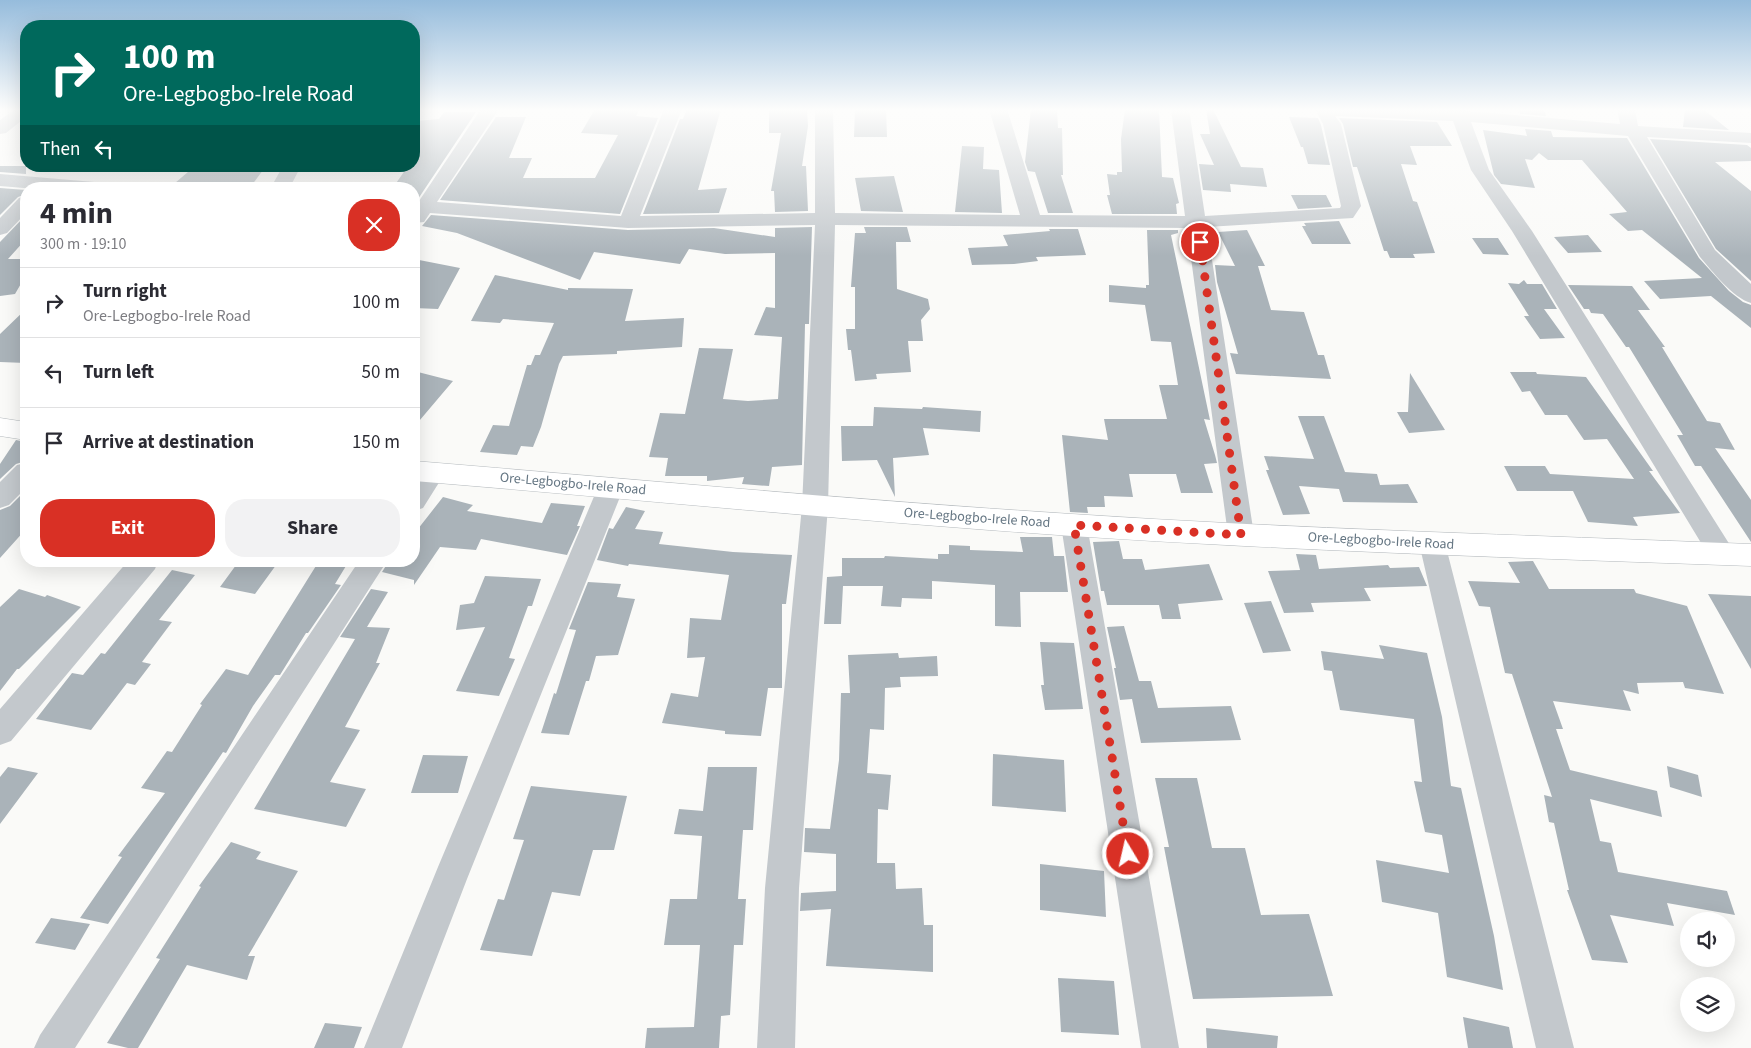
<!DOCTYPE html>
<html lang="en">
<head>
<meta charset="utf-8">
<style>
	body { margin:0; font-family:"Source Sans 3",sans-serif; background:#f2f2f3; color:#2b2b33; height:100vh; display:flex; flex-direction:column; font-size:19px; white-space:nowrap }
	* { box-sizing:border-box; margin:0 }
	p { font-size:16px; color:#7c7c81 }
	.icon { flex:none; width:28px; height:28px; fill:none; stroke:currentColor; stroke-width:2; stroke-linecap:round; stroke-linejoin:round }
	.map { position:relative; flex:1; overflow:hidden }
	.side { position:absolute; left:20px; top:182px; width:400px; height:385px; display:flex; flex-direction:column; background:#fff; border-radius:20px; box-shadow:0 5px 20px #0002 }
	.side>* { flex:none }
	.hud { position:absolute; left:20px; top:20px; width:400px; height:152px; border-radius:20px; box-shadow:0 5px 20px #0002; background:#00695c; color:#fff; overflow:hidden }
	.buttons { position:absolute; left:1680px; top:912px; display:grid; gap:10px }
	.buttons a { display:grid; place-items:center; width:55px; height:55px; border-radius:50%; background:#fff; box-shadow:0 5px 20px #0002; font-size:25px }
	.pin { position:absolute; display:grid; place-items:center; width:42px; height:42px; color:#fff; margin:-21px; border:2px solid #fff; border-radius:50%; box-shadow:0 1px 5px #0007 }
	.me { position:absolute; width:55px; margin:-28px; rotate:351deg; stroke-linejoin:round; filter:drop-shadow(0 0 4px #0008) }
	.turn { display:flex; align-items:center; gap:18px; height:105px; padding:0 20px; font-size:22px }
	.turn .icon { width:65px; height:65px; stroke-width:2.5 }
	.turn b { display:block; font-size:35px; line-height:42px }
	.then { display:flex; align-items:center; height:48px; padding:0 20px; background:#0003; gap:10px; font-size:19px }
	.round { display:grid; place-items:center; flex:none; width:52px; height:52px; border-radius:20px; background:#f2f2f3 }
	.overview { display:flex; align-items:center; justify-content:space-between; height:85px; padding:0 20px }
	h1 { font-size:30px; font-weight:700; line-height:38px }
	.action { display:flex; gap:10px; margin-top:auto; padding:10px 20px }
	.action a { flex:1; height:58px; border-radius:20px; background:#d93025; color:#fff; font-size:20px; font-weight:700; line-height:58px; text-align:center }
	.action a+a { background:#f2f2f3; color:#2b2b33 }
	ul { padding:0; list-style:none }
	li { display:flex; align-items:center; gap:15px; height:70px; padding:0 20px; border-top:1px solid #e1e1e2 }
	li div { flex:1 }
	li b { display:block; font-size:19px }
	li em { font-style:normal }
	.map>svg:first-child { display:block }
</style>
</head>
<body>
<div class="map">
<svg width="1751" height="1048" viewBox="0 0 1751 1048">
	<rect width="100%" height="100%" fill="#fafaf8"/>
	<path fill="#aab3b9" d="M595 109H640L636 116 658 118 620 214 440 200 496 117H526L509 158H532L523 178H595L618 135 581 133Z
		M687 109H721L698 190 727 188 719 213 643 214 680 119H683Z
		M807 109 808 126 802 166H806L808 211 775 212 774 191H771L781 133H769V110Z
		M855 109H886L887 137H854Z
		M1031 109H1057L1058 128H1062L1063 175H1061L1073 213H1048L1035 172 1028 171 1025 162Z
		M1125 109H1159L1162 177 1173 178 1179 203 1176 204 1177 214H1112L1107 195H1110L1107 174 1117 175V172H1122L1121 139Z
		M1206 109H1213L1241 167 1263 168 1267 187 1230 184 1231 192 1203 190 1199 164 1214 165 1200 134H1210Z
		M1519 109H1544L1546 116 1520 114Z
		M1685 109H1703L1729 130 1683 127Z
		M444 112H476L418 199 414 198V189H392L408 166H414V127L416 121 439 119Z
		M1289 117 1318 118 1321 125 1330 165 1308 164 1303 147H1301Z
		M1339 118 1437 122 1452 146H1410L1417 165 1401 164 1413 201 1417 202 1435 253 1413 254 1415 258H1390L1387 251H1384L1357 167H1353L1343 124Z
		M1525 129 1551 131 1553 137 1627 138 1699 258 1729 291 1743 302 1751 305V328L1711 296 1660 299 1644 281 1702 278 1642 230 1628 231 1609 214 1627 212 1582 160H1548L1539 153 1532 160 1525 159 1535 188 1501 184 1494 175 1483 130 1527 136Z
		M1650 139 1747 145 1751 148V161L1715 162 1751 191V281L1716 249Z
		M962 146 984 147 983 169 999 170 1002 213 955 212Z
		M0 166H26V174L0 172Z
		M195 166H266L249 189H168Z
		M894 176 903 212 861 211 855 178Z
		M0 188 26 190V194L18 197 0 215Z
		M1291 195H1326L1332 207 1298 209Z
		M26 215V239L8 259H26V275L15 294 0 296V242Z
		M431 215 628 230 714 228 775 237V228L812 227 809 324H805L802 465 772 467 769 486 742 484 744 477 707 481V476H665L668 458 649 457 660 413 685 414 699 348 733 349 723 399 748 401 778 399 782 337 754 335 766 307 775 308V253L725 254 689 249 680 264 594 252 580 280 457 233 422 226Z
		M1339 221 1351 244H1312L1302 226H1306L1304 223Z
		M864 227H907L911 242H896L897 289 928 299 930 309 921 320 923 341H908L911 372 876 374 877 379 855 381 851 350H848L846 329H855V287H851L855 233H866Z
		M1049 229H1078L1086 255 1036 257 1038 261 1014 264 972 265 968 248 1008 246 1003 235 1050 231Z
		M1147 230H1178V233L1171 235 1210 420 1204 419 1215 455 1217 463 1204 464 1213 493H1181L1176 474H1129L1133 497 1104 496 1105 507H1087L1088 513 1070 512 1062 435 1108 440 1104 419H1167L1159 385H1178L1171 342 1151 341 1145 305 1109 302V285L1146 288V285H1149Z
		M1247 230 1265 266H1258L1271 310 1304 312 1318 355H1324L1331 379 1236 374 1230 353 1238 354 1217 282 1215 265 1235 266 1218 232Z
		M1588 235 1602 252 1568 253 1554 237Z
		M1472 238H1498L1509 255 1483 254Z
		M414 259 460 268 438 309 414 308Z
		M495 275 568 290V288L633 289 625 321 684 318 682 347 617 351V354L563 356 559 364 541 427 533 447 521 446 517 455 480 452 493 425 509 426 527 365H531L535 355H540L554 323 503 319 500 323 471 321Z
		M1524 280 1527 284H1542L1557 309H1544L1565 338 1540 339 1524 316H1529L1508 283 1519 284Z
		M1568 285 1632 286 1650 310H1638L1665 347H1662L1707 421 1720 423 1735 450 1715 448 1751 500V542L1701 466H1695L1677 435H1683L1629 347H1626L1603 314 1591 313 1589 309H1584Z
		M26 309V363L0 362V334Z
		M414 371 453 381 414 427Z
		M1510 372H1536L1537 374 1586 377 1653 471H1649L1680 513 1633 517 1638 526 1588 522 1573 491H1517L1504 466H1545L1550 474 1634 479 1607 439 1584 440 1567 415H1545L1530 391 1522 392Z
		M1410 373 1445 430 1409 433 1397 412H1408Z
		M874 407 922 409 923 407 981 411 980 432 923 428 929 455 893 458 895 497 877 460 842 461 841 426H873Z
		M1298 416H1324L1345 472 1377 474 1380 485 1408 484 1418 503 1343 502 1339 489 1299 486 1310 514 1283 515 1266 470H1269L1264 456 1314 459Z
		M16 440 26 442V461L16 464 0 479V464Z
		M26 490V529L0 558V510L10 506Z
		M443 497 473 505 467 511 542 523 551 503 585 506 577 526H580L567 555 481 539 476 550 440 547 414 585V580L382 572 389 561H414V534Z
		M626 507 645 511 635 529 663 532 659 544 733 552 792 555 786 604H782V688H768L761 736 725 734V731L662 723 671 693 698 697 705 657 687 658 690 618 721 620 729 575 629 564 628 566 597 560 609 528 613 529Z
		M1020 537H1052L1054 556H1064L1068 592H1020L1021 627 995 626V585L932 581V599L902 598 901 607 881 606 883 586H843L841 624H824L827 577 842 576V558H884L885 556 938 559V554H949V545L970 546V550L1023 552Z
		M1119 541 1123 559H1142L1145 570 1209 564 1223 600 1178 604 1181 619H1162L1159 605H1107L1104 591H1101L1093 542Z
		M1296 554 1316 555 1319 569 1388 565 1390 568 1419 567 1427 586 1364 588 1371 601 1311 603 1314 612 1284 613 1268 571 1300 570Z
		M239 561H279L255 594 220 587Z
		M319 561H349L335 584 341 585 308 633H306L280 675H275L253 706 226 753 223 752 108 924 80 918 122 857 118 856 165 793 141 788 167 751 172 752 202 705 200 704 226 669 248 675Z
		M1533 561 1549 589H1634L1636 593 1687 606 1724 694 1685 688 1683 682 1637 683 1639 694 1623 690 1631 711 1553 701 1563 729H1556L1570 770 1657 791 1662 817 1590 799 1600 841 1611 843 1618 872 1727 891 1735 915 1667 903 1674 926 1610 915 1628 963 1592 960 1567 890H1569L1554 823 1549 822 1544 795 1552 797 1512 674 1505 673 1490 607 1479 606 1468 581 1520 583 1508 562Z
		M172 570 195 575 159 620 172 622 142 662 151 664 135 685 127 683 91 730 36 719 72 673 83 675 101 653 105 654Z
		M485 576 541 579 532 606H528L509 658 515 659 499 696 456 691 485 627 456 630 460 605 474 603Z
		M588 582 621 584 617 597 635 599 618 655 596 656 589 681H586L569 735 541 733 554 693 556 694 576 630 569 629Z
		M19 589 45 597 47 595 81 607 19 669H17L0 691V607Z
		M371 589 388 592 367 627 390 628 376 663H380L345 727 360 730 330 782 366 789 346 827 254 809 355 639 340 637Z
		M1708 594 1751 596V669Z
		M1271 601 1291 651 1263 653 1244 603Z
		M1124 626 1139 681H1151L1158 708 1231 706 1241 740 1141 743 1132 699 1120 700 1114 668H1116L1107 627Z
		M1040 642 1074 643 1083 709 1045 710 1041 685H1044Z
		M1379 645 1427 653 1442 717 1451 786 1461 788 1494 936 1503 990 1447 977 1438 913 1382 902 1376 860 1449 873 1442 835 1425 832 1414 781 1422 782 1414 719 1340 710 1332 671 1324 670 1321 651 1384 659Z
		M898 653 899 658 937 656 938 676 900 677 901 687 885 688 884 730 870 729 867 773 891 775 888 810 878 809 877 863H895L896 889 922 888 924 925H933V972L826 966 831 909 800 911 801 893 836 891V854L804 852 805 828 830 829 839 760 841 693H850L848 655Z
		M993 754 1064 760 1066 812 992 806Z
		M423 755 468 756 458 793H411Z
		M1667 766 1698 775 1702 797 1670 787Z
		M8 767 38 773 0 824V777Z
		M708 767H757L753 830H743L738 899H746L743 945H734L730 1015 721 1016 719 1048H645L647 1028 694 1027 700 945H664L670 899H697L702 836 674 834 679 809 703 811Z
		M1155 778H1197L1212 848H1245L1261 915 1309 914 1333 996 1193 999 1164 847H1169Z
		M531 786 627 796 614 850H593L580 896 552 892 532 956 480 950 498 899 504 900 524 840 513 839Z
		M231 842 261 852 256 859 298 871 248 956H255L247 980 187 965 138 1048H128L107 1043 160 959 156 958 201 887 199 886Z
		M1040 864 1104 871 1106 917 1040 910Z
		M51 918 90 924 75 950 35 943Z
		M1058 978 1114 981 1119 1035 1061 1032Z
		M1463 1017 1509 1027 1513 1048H1468Z
		M325 1023 362 1027 354 1048H314Z
		M1206 1028 1278 1036 1277 1048H1207Z"/>
	<g fill="none" stroke-linecap="round" stroke-linejoin="round">
		<g stroke="#b5babe" stroke-width="1">
			<path id="major" d="M0 418 26 422V440L0 436Z
				M414 461C633 479 852 500 1072 514 1298 529 1525 535 1751 544V566C1525 558 1298 551 1072 536 852 521 633 499 414 481Z"/>
		</g>
		<path fill="#c3c8cc" fill-rule="evenodd" d="M15 109H26V117L6 133 0 134V120Z
			M481 109H499L437 202 621 216 664 109H682L640 216 815 213V109H833L835 213 1020 215 989 109H1007L1040 215 1185 216 1171 109H1189L1205 216 1340 208 1341 206 1323 124 1315 109H1466L1467 111 1620 124 1617 109H1635L1638 126 1751 133V143L1647 137 1715 250 1751 284V303C1733 298 1712 271 1700 257L1628 136 1471 122 1489 170 1532 231 1735 553 1732 561 1722 564 1712 561 1512 231 1471 170 1453 121 1335 116 1341 124 1361 206 1353 218 1207 227 1254 535 1250 542 1241 546 1232 542 1228 535 1187 228 835 225 828 506 799 888 795 1048H757L765 888 802 506 815 225 628 228 430 213 424 222 414 223V200L419 201Z
			M283 166H301L289 189H270Z
			M0 174 106 183 113 185 115 189H36L0 186Z
			M26 196V213L7 233 0 235V218L19 198Z
			M26 463V488L9 505 0 508V482L17 465Z
			M432 464 441 466 445 473 423 508 414 511C414 492 410 470 432 464Z
			M611 477 620 480 624 487 467 879 402 1048H364L438 867 598 487 602 480Z
			M1074 515 1083 518 1087 525 1179 1048H1141L1061 525 1065 518Z
			M1432 532 1441 535 1445 543 1574 1048H1536L1419 543 1423 535Z
			M128 561H158L155 569 11 741 0 745V709Z
			M359 561H387L75 1048H34L40 1035Z"/>
		<use href="#major" fill="#fff" fill-rule="evenodd"/>
	</g>
	<linearGradient id="sky" x2="0" y2="1"><stop stop-color="#96bcdc"/><stop offset="0.43" stop-color="#fdfdfc"/><stop offset="1" stop-color="#fdfdfc" stop-opacity="0"/></linearGradient>
	<rect width="1751" height="256" fill="url(#sky)"/>
	<g fill="none" stroke-linecap="round" stroke-linejoin="round">
		<path stroke="#d93025" stroke-width="9" stroke-dasharray="0 16.2" d="M1128 854 1074 525 1241 535 1200 242"/>
	</g>
	<g text-anchor="middle" dominant-baseline="central" stroke-width="5" stroke-linejoin="round" paint-order="stroke">
		<g font-size="14" fill="#657683" stroke="#fff">
			<text transform="translate(573 484) rotate(5)">Ore-Legbogbo-Irele Road</text>
			<text transform="translate(977 518) rotate(4)">Ore-Legbogbo-Irele Road</text>
			<text transform="translate(1381 541) rotate(3)">Ore-Legbogbo-Irele Road</text>
		</g>
	</g>
</svg>
<div class="buttons">
<a><svg class="icon" aria-label="sound" viewBox="0 0 24 24"><path d="M4 9h4l5-4v14l-5-4H4zM17 9q2 3 0 6"/></svg></a>
<a><svg class="icon" aria-label="layers" viewBox="0 0 24 24"><path d="M12 4l9 5-9 5-9-5zM3 14l9 5 9-5"/></svg></a>
</div>
<div class="pin" style="left:1200px;top:242px;background:#d93025"><svg class="icon" aria-label="arrive" viewBox="0 0 24 24"><path d="M6 21V4h12l-3 4 3 4H6"/></svg></div>
<svg class="me" style="left:1128px;top:854px" viewBox="-20 -20 40 40"><circle r="17" fill="#d93025" stroke="#fff" stroke-width="3"/><path d="M0-11L8 9 0 5-8 9z" fill="#fff"/></svg>
<div class="hud">
<div class="turn"><svg class="icon" aria-label="right" viewBox="0 0 24 24"><path d="M7 20v-9h11M14 6l5 5-5 5"/></svg><div><b>100 m</b>Ore-Legbogbo-Irele Road</div></div>
<div class="then">Then<svg class="icon" aria-label="left" viewBox="0 0 24 24"><path d="M17 20v-9H6M10 6l-5 5 5 5"/></svg></div>
</div>
<section class="side">
<div class="overview"><div><h1>4 min</h1><p>300 m · 19:10</p></div><a class="round" style="background:#d93025;color:#fff"><svg class="icon" aria-label="close" viewBox="0 0 24 24"><path d="M6 6l12 12M18 6L6 18"/></svg></a></div>
<ul>
<li><svg class="icon" aria-label="right" viewBox="0 0 24 24"><path d="M7 20v-9h11M14 6l5 5-5 5"/></svg><div><b>Turn right</b><p>Ore-Legbogbo-Irele Road</p></div><em>100 m</em></li>
<li><svg class="icon" aria-label="left" viewBox="0 0 24 24"><path d="M17 20v-9H6M10 6l-5 5 5 5"/></svg><div><b>Turn left</b></div><em>50 m</em></li>
<li><svg class="icon" aria-label="arrive" viewBox="0 0 24 24"><path d="M6 21V4h12l-3 4 3 4H6"/></svg><div><b>Arrive at destination</b></div><em>150 m</em></li>
</ul>
<div class="action"><a>Exit</a><a>Share</a></div>
</section>
</div>
</body>
</html>
